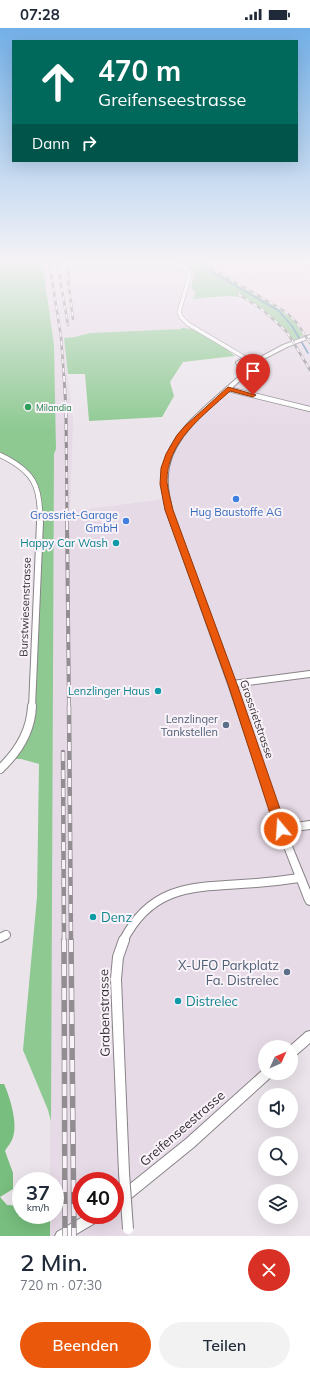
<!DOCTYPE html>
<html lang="de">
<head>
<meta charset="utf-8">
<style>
	body { margin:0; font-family:Mulish,sans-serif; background:#f2f2f3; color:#1f2937; height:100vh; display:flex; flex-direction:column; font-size:15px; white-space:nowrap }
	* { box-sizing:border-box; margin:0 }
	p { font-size:13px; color:#747a83 }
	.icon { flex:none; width:22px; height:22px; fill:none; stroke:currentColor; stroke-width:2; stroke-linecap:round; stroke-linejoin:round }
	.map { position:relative; height:1208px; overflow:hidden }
	.panel { display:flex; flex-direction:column; background:#fff; flex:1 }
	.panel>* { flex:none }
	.banner { position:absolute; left:12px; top:12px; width:286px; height:122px; border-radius:0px; box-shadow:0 4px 16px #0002; background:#00695c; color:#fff; overflow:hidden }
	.needle { width:26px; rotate:45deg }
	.controls { position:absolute; left:258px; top:1012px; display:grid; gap:8px }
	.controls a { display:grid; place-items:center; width:40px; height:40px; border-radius:50%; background:#fff; box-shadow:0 4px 16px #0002; font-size:20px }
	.speed { position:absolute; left:12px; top:1144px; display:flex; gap:8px; font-size:20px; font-weight:700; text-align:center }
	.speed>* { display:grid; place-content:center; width:52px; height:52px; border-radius:50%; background:#fff; box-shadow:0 4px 16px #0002; line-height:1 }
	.speed small { font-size:10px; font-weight:400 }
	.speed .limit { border:6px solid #d22; background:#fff; color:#111 }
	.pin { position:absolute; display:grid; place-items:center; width:34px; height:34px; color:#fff; margin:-41px -17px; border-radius:50% 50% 50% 0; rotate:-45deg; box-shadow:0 0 4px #0007 }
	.pin .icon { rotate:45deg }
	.me { position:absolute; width:44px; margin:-22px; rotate:342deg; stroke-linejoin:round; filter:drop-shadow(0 0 3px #0008) }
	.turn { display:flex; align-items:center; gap:14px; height:84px; padding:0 20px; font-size:18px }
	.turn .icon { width:52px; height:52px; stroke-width:2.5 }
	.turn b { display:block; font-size:28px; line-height:34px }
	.then { display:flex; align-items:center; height:38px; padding:0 20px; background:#0003; gap:8px; font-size:15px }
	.round { display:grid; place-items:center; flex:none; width:42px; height:42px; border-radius:21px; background:#f2f2f3 }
	.head { display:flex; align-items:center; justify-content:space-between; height:68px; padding:0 20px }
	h1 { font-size:24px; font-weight:600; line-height:30px }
	.primary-button { display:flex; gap:8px; margin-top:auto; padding:8px 20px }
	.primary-button a { flex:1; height:46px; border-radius:24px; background:#ea580c; color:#fff; font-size:16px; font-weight:600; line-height:46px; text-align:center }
	.primary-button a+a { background:#f2f2f3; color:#1f2937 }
	.status { display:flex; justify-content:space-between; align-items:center; height:28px; padding:0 20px; background:#fff; direction:ltr }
	.status svg { height:11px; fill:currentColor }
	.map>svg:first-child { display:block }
</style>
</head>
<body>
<div class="status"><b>07:28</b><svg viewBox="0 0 49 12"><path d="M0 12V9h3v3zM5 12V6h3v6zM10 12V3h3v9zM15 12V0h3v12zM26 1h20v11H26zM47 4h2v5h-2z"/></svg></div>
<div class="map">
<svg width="310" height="1208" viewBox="0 0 310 1208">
	<rect width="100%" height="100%" fill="#ebe5eb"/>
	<path fill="#eed6df" d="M203 233H310V305L307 306 299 294 288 283 231 250 232 249 228 246Z"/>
	<path fill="#e6dae6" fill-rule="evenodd" d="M42 233H180L195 244 191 260 196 265 193 271 242 269 264 283 287 304 293 312 261 328 247 326 235 328 225 319 183 301 91 305 75 309 64 310 73 393 70 483 166 471 164 446 180 408 245 344 249 345 251 342 260 338 261 333 291 317 310 310V1008L291 1019H265V1045L123 1171 128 1208H50V1187H55V1153H50V1121L54 426 56 420 54 317ZM81 1153H115V1187H81Z
		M197 233H203L228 246 232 249 231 250 281 279 295 289 307 306 303 308 295 294 284 284Z"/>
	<path fill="#8ec992" d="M0 233H42L54 317 56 421 54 426 51 1093 48 1082 23 1022 37 869 39 736 21 731H10L29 698 40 483 32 450 0 427Z
		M180 233H197L276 278 295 294 303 308 293 312C286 301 253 271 240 269 225 267 208 270 193 271L196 265 191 260 195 244Z
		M181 300C199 299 222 317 235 328L183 334 170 354 174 368 162 389 89 393 85 346H68L64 310 75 309 90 305 182 301Z"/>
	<path fill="#78be7e" d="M0 1056H4C10 1069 18 1096 13 1109 12 1114 7 1119 5 1123L13 1145V1161L0 1169 7 1177 21 1178V1187H50V1208H0Z"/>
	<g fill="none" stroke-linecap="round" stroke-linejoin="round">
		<path stroke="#5685b1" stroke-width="1.5" d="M193 233 279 283 292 298 308 325"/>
		<g stroke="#888388" stroke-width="4.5">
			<path id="minor-far4" d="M173 233 187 242 190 246 179 284 181 289 188 296 247 331"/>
		</g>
		<g stroke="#888388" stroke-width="6">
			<path id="minor-far3" d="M228 361 310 381
				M0 427C34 443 41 458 40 495"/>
		</g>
		<g stroke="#888388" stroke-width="8">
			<path id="minor-far2" d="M232 656 310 646
				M32 679 40 494"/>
		</g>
		<g stroke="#888388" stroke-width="10">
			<path id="minor-far1" d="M0 741C17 725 31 703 32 678
				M281 801 310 797
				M0 910 6 907
				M123 913C150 860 188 859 241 856 261 855 280 853 299 850"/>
		</g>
		<g stroke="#888388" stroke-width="12">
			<path id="minor" d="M124 912 118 929 116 951 124 1145"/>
		</g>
		<g stroke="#888388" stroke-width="2">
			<path id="tertiary" d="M310 307V310L287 319 258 334 260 336C257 340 253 341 248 341L243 350C217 374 176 403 169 439 166 454 169 468 172 482L236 656 285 801 310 862V877L307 876 305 873 277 801 228 656 166 482C163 468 160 454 163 439 170 402 213 373 239 348L244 341 238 338 236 335V334L243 330 255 332 283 317ZM244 332 252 333 255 336C250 340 245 339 241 335Z
				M310 1003V1015L295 1028 291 1029V1019H289L306 1004Z
				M265 1040V1045H272L271 1049 194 1119 119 1180 115 1182V1168L186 1111Z
				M86 1187H104L102 1191 73 1208H55L57 1204Z"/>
		</g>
		<g stroke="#888388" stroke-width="2">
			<path id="secondary" d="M302 233 310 234V236L302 234Z"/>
		</g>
		<use href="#minor-far4" stroke="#fff" stroke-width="3.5"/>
		<use href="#minor-far3" stroke="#fff" stroke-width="4.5"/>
		<use href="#minor-far2" stroke="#fff" stroke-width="6"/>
		<use href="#minor-far1" stroke="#fff" stroke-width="8"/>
		<use href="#minor" stroke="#fff" stroke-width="10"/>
		<use href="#tertiary" fill="#fff" fill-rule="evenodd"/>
		<use href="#secondary" fill="#fff" fill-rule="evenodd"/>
		<g stroke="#918d91" stroke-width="2.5">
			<path id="rail-far4" d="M49 233 61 309 64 349
				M57 233 68 297
				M199 233 286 284 297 295 310 315
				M69 239 68 251 73 291
				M238 266 263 282 287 304 310 342"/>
		</g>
		<g stroke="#918d91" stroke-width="3">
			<path id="rail-far3" d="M64 348 66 383 67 495"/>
		</g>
		<g stroke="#918d91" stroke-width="4">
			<path id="rail-far2" d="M67 494 69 679"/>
		</g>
		<g stroke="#918d91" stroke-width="4.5">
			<path id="rail-far1" d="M69 678 71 913
				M63 724 64 913"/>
		</g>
		<g stroke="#918d91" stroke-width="5.5">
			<path id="rail" d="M64 912 65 1208
				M71 912 74 1208"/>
		</g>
		<use href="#rail-far4" stroke="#f9f2f8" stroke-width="1.5" stroke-dasharray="4.5" stroke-linecap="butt"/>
		<use href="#rail-far3" stroke="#f9f2f8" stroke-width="2" stroke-dasharray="6" stroke-linecap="butt"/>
		<use href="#rail-far2" stroke="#f9f2f8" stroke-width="2.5" stroke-dasharray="8" stroke-linecap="butt"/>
		<use href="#rail-far1" stroke="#f9f2f8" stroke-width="3" stroke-dasharray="9" stroke-linecap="butt"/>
		<use href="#rail" stroke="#f9f2f8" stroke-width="4" stroke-dasharray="12" stroke-linecap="butt"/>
		<g stroke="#888388" stroke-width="12" stroke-linecap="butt">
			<path id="minor-bridge" d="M124 1145 128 1201"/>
		</g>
		<use href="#minor-bridge" stroke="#fff" stroke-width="10"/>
	</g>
	<linearGradient id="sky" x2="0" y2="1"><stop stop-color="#73b0e8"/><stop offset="0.58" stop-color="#f6f3f6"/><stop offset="1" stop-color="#f6f3f6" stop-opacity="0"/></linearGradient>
	<rect width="310" height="402" fill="url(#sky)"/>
	<path fill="#ea580c" stroke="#983908" d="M228 359 256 367 253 369 230 363C203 388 166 414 167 454 168 463 171 473 173 482L237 656 287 801 285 804 281 806 277 804 275 801 228 656 165 482 160 456 161 440 166 426 177 407 185 398Z"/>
	<circle fill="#2e9e5b" stroke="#f9f2f8" stroke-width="1.5" cx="28" cy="379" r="4"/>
	<g fill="#3f7fe0" stroke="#f9f2f8" stroke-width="1.5">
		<circle cx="236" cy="471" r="4"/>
		<circle cx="126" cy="493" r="4"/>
	</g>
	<g fill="#0f9aa8" stroke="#f9f2f8" stroke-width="1.5">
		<circle cx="116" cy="515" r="4"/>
		<circle cx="158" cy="663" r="4"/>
		<circle cx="93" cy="889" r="4"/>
		<circle cx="178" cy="973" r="4"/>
	</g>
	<g fill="#5c6f8a" stroke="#f9f2f8" stroke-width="1.5">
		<circle cx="226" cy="697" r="4"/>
		<circle cx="287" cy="944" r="4"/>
	</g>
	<g text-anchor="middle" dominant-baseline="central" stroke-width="4" stroke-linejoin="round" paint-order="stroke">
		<g font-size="9" fill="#27864d" stroke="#f9f2f8" text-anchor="start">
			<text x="36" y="379">Milandia</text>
		</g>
		<g font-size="11" fill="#366cbe" stroke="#f9f2f8">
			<text x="236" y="484">Hug Baustoffe AG</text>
			<text x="118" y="487" text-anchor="end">Grossriet-Garage<tspan x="118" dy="13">GmbH</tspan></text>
		</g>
		<g font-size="11" fill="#0d838f" stroke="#f9f2f8" text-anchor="end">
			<text x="108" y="515">Happy Car Wash</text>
			<text x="150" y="663">Lenzlinger Haus</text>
		</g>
		<g font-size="11" fill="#343134" stroke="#f9f2f8">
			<text transform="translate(25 579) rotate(-88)">Burstwiesenstrasse</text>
			<text transform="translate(257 691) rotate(71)">Grossrietstrasse</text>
		</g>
		<g font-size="11" fill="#4e5e75" stroke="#f9f2f8" text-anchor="end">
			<text x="218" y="691">Lenzlinger<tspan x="218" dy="13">Tankstellen</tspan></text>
		</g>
		<g font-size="13" fill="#0d838f" stroke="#f9f2f8" text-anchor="start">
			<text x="101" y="889">Denz</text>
			<text x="186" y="973">Distrelec</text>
		</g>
		<g font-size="13" fill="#4e5e75" stroke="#f9f2f8" text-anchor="end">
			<text x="279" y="937">X-UFO Parkplatz<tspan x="279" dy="15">Fa. Distrelec</tspan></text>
		</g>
		<g font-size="13" fill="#343134" stroke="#f9f2f8">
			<text transform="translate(104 985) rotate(-91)">Grabenstrasse</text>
			<text transform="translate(182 1100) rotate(-41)">Greifenseestrasse</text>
		</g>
	</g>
</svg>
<div class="controls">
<a><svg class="needle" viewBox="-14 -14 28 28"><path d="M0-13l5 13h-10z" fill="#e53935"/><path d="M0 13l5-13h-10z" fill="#747a83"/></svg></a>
<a><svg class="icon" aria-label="sound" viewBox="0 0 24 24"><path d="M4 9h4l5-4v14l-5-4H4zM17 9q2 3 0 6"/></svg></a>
<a><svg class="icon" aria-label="search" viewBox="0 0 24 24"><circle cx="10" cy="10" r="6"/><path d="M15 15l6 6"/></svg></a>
<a><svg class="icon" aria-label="layers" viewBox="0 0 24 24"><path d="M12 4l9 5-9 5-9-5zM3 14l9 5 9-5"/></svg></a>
</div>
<div class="speed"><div>37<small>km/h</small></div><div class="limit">40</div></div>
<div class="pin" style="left:253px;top:367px;background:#d93025"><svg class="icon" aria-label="arrive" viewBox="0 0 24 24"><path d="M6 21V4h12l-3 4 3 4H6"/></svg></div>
<svg class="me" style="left:281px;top:801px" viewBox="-20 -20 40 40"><circle r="17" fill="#ea580c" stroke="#fff" stroke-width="3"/><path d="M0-11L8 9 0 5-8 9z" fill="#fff"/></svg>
<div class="banner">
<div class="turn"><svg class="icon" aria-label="ahead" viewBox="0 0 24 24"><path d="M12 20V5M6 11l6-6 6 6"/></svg><div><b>470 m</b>Greifenseestrasse</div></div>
<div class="then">Dann<svg class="icon" aria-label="right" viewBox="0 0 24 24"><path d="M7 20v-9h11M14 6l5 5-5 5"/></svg></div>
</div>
</div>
<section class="panel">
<div class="head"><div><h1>2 Min.</h1><p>720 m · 07:30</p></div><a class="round" style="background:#d93025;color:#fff"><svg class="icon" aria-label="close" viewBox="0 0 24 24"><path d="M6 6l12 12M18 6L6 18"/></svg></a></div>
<div class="primary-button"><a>Beenden</a><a>Teilen</a></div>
</section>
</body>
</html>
